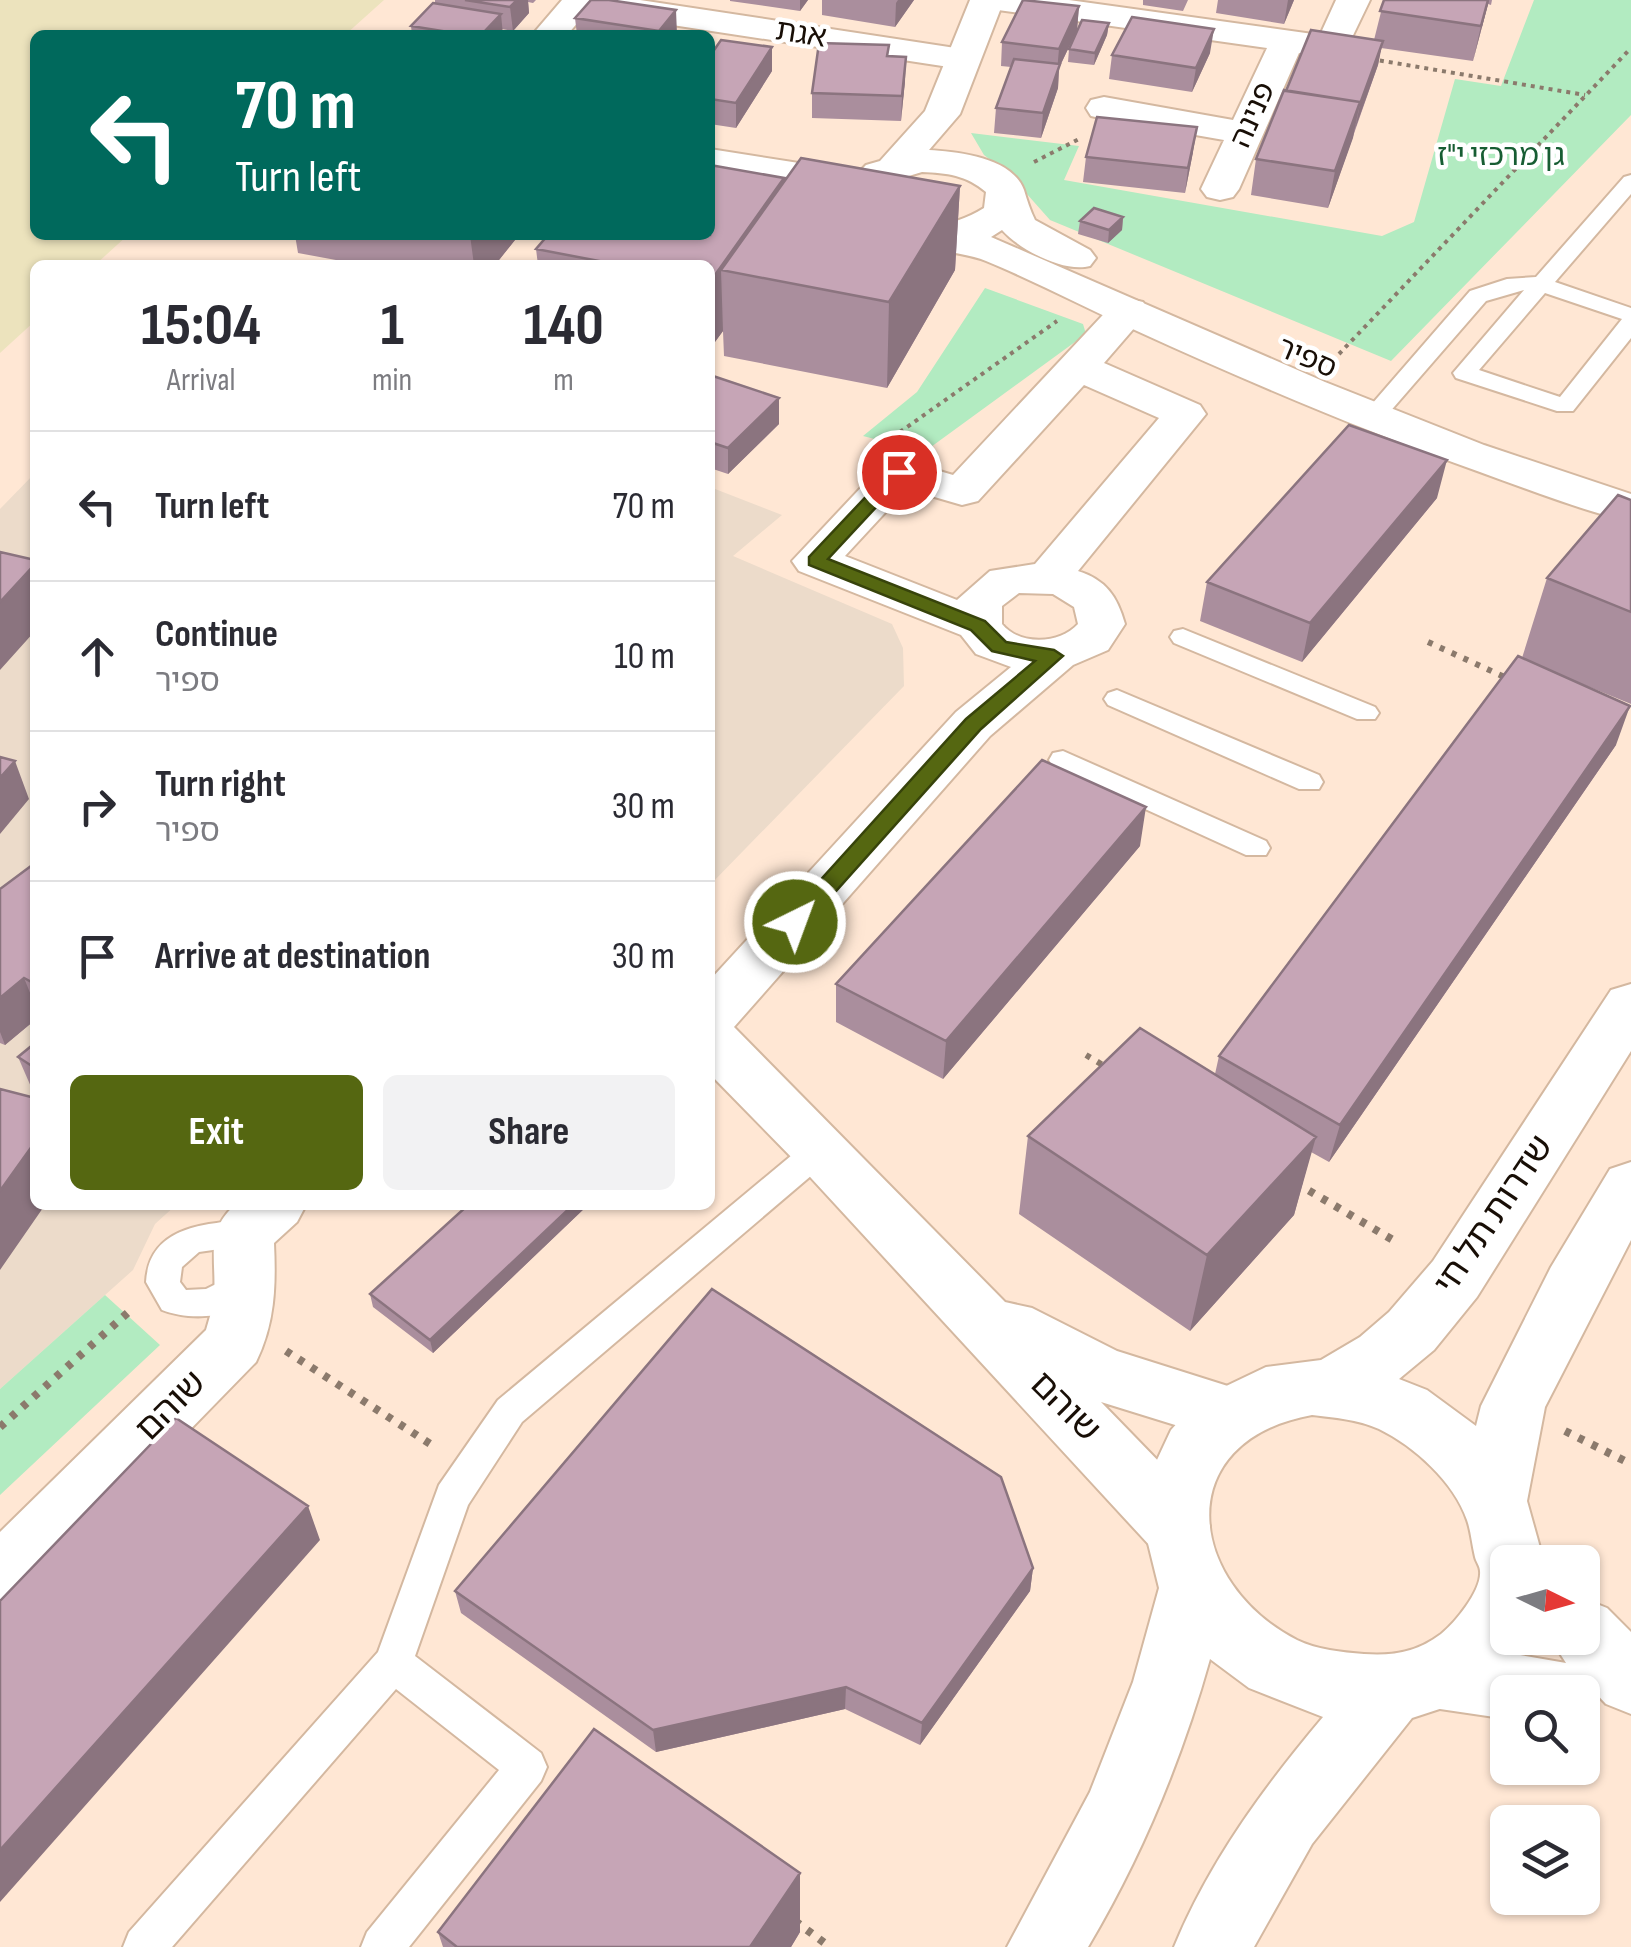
<!DOCTYPE html>
<html lang="en">
<head>
<meta charset="utf-8">
<style>
	body { margin:0; font-family:"Sofia Sans Condensed","Noto Sans Hebrew",sans-serif; background:#f2f2f3; color:#2b2b33; height:100vh; display:flex; flex-direction:column; font-size:38px; white-space:nowrap }
	* { box-sizing:border-box; margin:0 }
	p { font-size:32px; color:#7c7c81 }
	.icon { flex:none; width:55px; height:55px; fill:none; stroke:currentColor; stroke-width:2; stroke-linecap:round; stroke-linejoin:round }
	.map { position:relative; flex:1; overflow:hidden }
	.details { position:absolute; left:30px; top:260px; width:685px; height:950px; display:flex; flex-direction:column; background:#fff; border-radius:15px; box-shadow:0 2px 8px #0004 }
	.details>* { flex:none }
	.hud { position:absolute; left:30px; top:30px; width:685px; height:210px; border-radius:15px; box-shadow:0 2px 8px #0004; background:#00695c; color:#fff; overflow:hidden }
	.needle { width:65px; rotate:95deg }
	.buttons { position:absolute; left:1490px; top:1545px; display:grid; gap:20px }
	.buttons a { display:grid; place-items:center; width:110px; height:110px; border-radius:15px; background:#fff; box-shadow:0 2px 8px #0004; font-size:50px }
	.pin { position:absolute; display:grid; place-items:center; width:85px; height:85px; color:#fff; margin:-42px; border:5px solid #fff; border-radius:50%; box-shadow:0 2px 10px #0007 }
	.me { position:absolute; width:110px; margin:-55px; rotate:42deg; stroke-linejoin:round; filter:drop-shadow(0 0 8px #0008) }
	.turn { display:flex; align-items:center; gap:35px; height:210px; padding:0 40px; font-size:45px }
	.turn .icon { width:130px; height:130px; stroke-width:2.5 }
	.turn b { display:block; font-size:70px; line-height:85px }
	.eta { display:flex; justify-content:space-evenly; align-items:center; height:170px; text-align:center }
	.eta b { font-size:60px; font-weight:700; line-height:70px }
	.cta { display:flex; gap:20px; margin-top:auto; padding:20px 40px }
	.cta a { flex:1; height:115px; border-radius:15px; background:#556711; color:#fff; font-size:40px; font-weight:700; line-height:115px; text-align:center }
	.cta a+a { background:#f2f2f3; color:#2b2b33 }
	ul { padding:0; list-style:none }
	li { display:flex; align-items:center; gap:30px; height:150px; padding:0 40px; border-top:2px solid #e1e1e2 }
	li div { flex:1 }
	li b { display:block; font-size:38px }
	li em { font-style:normal }
	.map>svg:first-child { display:block }
</style>
</head>
<body>
<div class="map">
<svg width="1631" height="1947" viewBox="0 0 1631 1947">
	<rect width="100%" height="100%" fill="#ffe7d4"/>
	<path fill="#ecdbca" d="M35 473V1205H176L155 1224 133 1270 0 1389V509Z
		M710 487 782 515 733 556 892 624 903 648 904 686 710 885Z"/>
	<path fill="#b2ebc1" d="M1534 0H1631V115L1391 361 1050 220 1010 175 984 155 971 133 1079 146 1064 180 1382 236 1414 222 1455 79 1501 86Z
		M985 288 1083 324 1086 334 924 452 863 436 917 392Z
		M105 1295 160 1345 0 1495V1389Z"/>
	<path fill="#ece3bd" d="M0 0H384L345 35H35V235H128L95 265H35V321L0 353Z"/>
	<g fill="none" stroke-linecap="round" stroke-linejoin="round">
		<g stroke="#d4b8a0" stroke-width="4">
			<path id="service" d="M1631 175V194L1555 282 1631 308V338L1573 411H1557L1456 378 1453 373 1524 290 1486 301 1381 422H1365L1361 417 1365 412 1470 291 1507 279 1536 277 1624 177ZM1545 293 1622 319 1560 397 1479 370Z
				M1183 629 1375 707 1379 713 1375 719H1357L1174 643 1170 637 1174 631Z
				M1117 690 1319 775 1323 782 1319 789H1299L1108 705 1104 699 1108 693Z
				M1063 751 1266 841 1270 848 1266 855H1246L1053 767 1049 760 1053 753Z
				M821 1136 832 1140 837 1149 832 1158 522 1422 468 1505 415 1656 541 1753 547 1767 541 1781 409 1947H361L367 1932 499 1770 396 1689 172 1947H123L129 1932 378 1652 439 1485 498 1400 810 1140Z
				M243 1220 255 1224 260 1234 255 1244 199 1252 182 1267 180 1282 186 1290 206 1289 244 1270 256 1274 261 1284C244 1319 193 1322 162 1310L146 1282C149 1228 201 1224 243 1220Z"/>
		</g>
		<g stroke="#d4b8a0" stroke-width="4">
			<path id="minor" d="M562 0H640L962 49 974 52 979 59 974 66 962 69 587 12 567 35H532Z
				M981 0H1069L1320 35 1336 0H1370L1344 54 1332 57 1299 53 1239 189 1233 197 1220 200 1207 197 1201 189 1224 140 1104 119 1091 116 1086 108 1091 100 1104 97 1233 120 1267 48 998 10 986 7Z
				M710 149 863 173 876 176 882 184 876 192 863 195 710 171Z
				M1129 299 1143 302 1149 311 1104 363 1200 405 1206 414 1078 571C1106 580 1117 596 1125 624L1108 650 1073 665 990 736 734 1027 1005 1302 1032 1308 1117 1351 1253 1394 1262 1414 1253 1434 1230 1442 1101 1402 1200 1504 1210 1526 1200 1548 1176 1557 1152 1548 800 1166 710 1074V980L956 712 1011 667 976 654 961 635 799 571 792 561 884 463 899 459 953 475 1115 302ZM1084 385 1159 418 1035 564 990 571 957 600 845 556 907 489 962 505 978 501ZM1019 593 1053 594 1074 607 1078 624C1060 644 1020 646 1002 624V606Z
				M235 1205H306L297 1222 274 1243C276 1286 275 1323 256 1362L24 1600 0 1610V1532L206 1330C209 1319 213 1308 214 1297 217 1261 204 1232 235 1205Z
				M1582 1598 1607 1608 1631 1632V1714L1606 1704 1586 1683 1590 1692 1582 1708V1692H1508V1719L1440 1709 1415 1699 1405 1675 1415 1651 1440 1641 1566 1663 1550 1638H1582Z"/>
		</g>
		<g stroke="#d4b8a0" stroke-width="4">
			<path id="tertiary" d="M970 0H1004L960 114 929 150C958 152 1012 157 1024 190 1027 200 1030 210 1035 220L1090 250 1096 258 1090 266C1064 273 1020 250 1002 230L991 237 1325 382 1484 445 1631 494V522C1580 510 1530 490 1480 472 1364 431 1249 382 1137 331 1086 308 1037 282 986 261 940 242 849 257 843 189L866 165 880 161 925 111ZM922 172C947 173 966 175 986 192L984 208C950 229 913 233 882 203L881 192 892 181Z"/>
		</g>
		<g stroke="#d4b8a0" stroke-width="4">
			<path id="secondary" d="M1631 984V1051L1477 1297 1434 1350 1399 1379 1427 1390 1476 1426 1481 1406 1551 1267 1610 1169 1631 1162V1240L1545 1407 1527 1501 1544 1562H1508V1638H1521L1509 1667 1467 1700 1412 1718 1312 1844 1254 1947H1174C1209 1862 1264 1787 1323 1717L1249 1688 1210 1659C1182 1759 1141 1858 1088 1947H1007L1090 1792 1133 1682 1159 1588 1142 1519 1143 1504 1149 1477 1171 1430 1199 1399 1266 1367 1321 1360 1360 1337 1389 1312 1433 1261 1611 990ZM1312 1415C1335 1418 1357 1419 1379 1429 1414 1446 1454 1482 1467 1520 1471 1531 1472 1545 1475 1557 1476 1562 1480 1566 1480 1571 1482 1590 1455 1623 1441 1634 1417 1652 1394 1656 1364 1654 1341 1652 1318 1650 1297 1640 1186 1583 1169 1441 1312 1415Z"/>
		</g>
		<path stroke="#8b7a6c" stroke-width="4" stroke-dasharray="4 5" stroke-linecap="butt" d="M1371 59 1585 95
			M1034 162 1081 138
			M1339 354 1631 48
			M900 432 1057 321"/>
		<path stroke="#8b7a6c" stroke-width="6" stroke-dasharray="5 8" stroke-linecap="butt" d="M1428 642 1511 680
			M1086 1055 1106 1067"/>
		<path stroke="#8b7a6c" stroke-width="8" stroke-dasharray="6 9" stroke-linecap="butt" d="M1296 1183 1398 1243
			M286 1351 435 1447
			M0 1427 133 1308
			M1565 1431 1631 1464
			M795 1921 830 1947"/>
		<use href="#service" fill="#fff" fill-rule="evenodd"/>
		<use href="#minor" fill="#fff" fill-rule="evenodd"/>
		<use href="#tertiary" fill="#fff" fill-rule="evenodd"/>
		<use href="#secondary" fill="#fff" fill-rule="evenodd"/>
	</g>
	<path fill="#aa8e9d" d="M435 0H536L533 3 528 2 529 13 513 31 502 29 503 35H412L411 26 435 4Z
		M730 0H808L800 11 730 1Z
		M822 0H914L895 27 822 15Z
		M1143 0H1188L1183 11 1143 5Z
		M1218 0H1294L1284 24 1216 13Z
		M1384 0H1492L1491 5 1488 4 1473 61 1381 48 1378 65 1328 208 1251 195 1256 159 1286 91 1374 40Z
		M1079 6 1077 30 1059 68 1058 88 1041 138 994 133 996 108 1011 67 1001 66 1002 42Z
		M575 18 677 34 577 35Z
		M1109 23 1107 35 1094 65 1068 62 1069 49Z
		M772 47V71L736 128 710 124V56Z
		M1210 53 1192 92 1109 79 1112 55Z
		M889 56 905 81 901 121 812 118V93Z
		M1193 152 1185 193 1083 182 1086 157Z
		M784 178V182L960 186 955 270 887 388 724 356 723 331 712 346H710V265H538L536 249Z
		M1123 217 1122 230 1108 243 1078 234 1080 221Z
		M295 235H519L495 265H363L298 253Z
		M710 375 779 398V424L728 474 710 468Z
		M1437 498 1302 662 1200 621 1207 582Z
		M1631 500V704L1570 679 1616 745 1329 1162 1311 1152 1294 1215 1190 1331 1019 1214 1028 1136 1215 1074 1219 1056 1522 658 1547 578Z
		M1140 846 943 1079 836 1022V984Z
		M35 863V1020L5 1045 0 1043V889Z
		M35 1043V1096L18 1057Z
		M468 1205H588L433 1353 373 1307 370 1294Z
		M1033 1568 1030 1591 920 1745 845 1709 656 1752 461 1613 455 1591Z
		M438 1932H800L791 1947H443Z"/>
	<path fill="#8b747f" d="M517 0H528L529 13 513 31 510 7Z
		M800 0H808L800 11Z
		M898 0H914L895 27 896 3Z
		M1288 0H1294L1284 24Z
		M1488 0H1489L1473 61 1481 26Z
		M1079 6 1077 30 1059 68 1058 88 1041 138 1043 113 1057 71 1059 49Z
		M676 10 677 34 660 35 659 31Z
		M501 14 503 35H481Z
		M1109 23 1107 35 1094 65 1095 53Z
		M1214 29 1210 53 1192 92 1196 68Z
		M1383 41 1378 65 1355 129 1360 104Z
		M772 47V71L736 128V103Z
		M906 57 905 81 901 121 902 96Z
		M1360 102 1353 138 1328 208 1335 171Z
		M1197 127 1193 152 1185 193 1188 168Z
		M784 178 785 241 721 270 723 331 712 346 710 282Z
		M960 186 955 270 887 388 889 302Z
		M1123 217 1122 230 1108 243 1109 230Z
		M470 235H519L495 265H474Z
		M779 398V424L728 474V448Z
		M1447 460 1437 498 1302 662 1310 623Z
		M35 564V631L0 670V602Z
		M1630 706 1616 745 1329 1162 1340 1125Z
		M15 761 29 799 0 834V778Z
		M1146 807 1140 846 943 1079 946 1041Z
		M24 978 35 1005V1020L5 1045 0 1032V998Z
		M1316 1137 1294 1215 1190 1331 1207 1255Z
		M35 1142V1205H45L0 1270V1191Z
		M573 1205H588L433 1353 430 1340Z
		M308 1506 320 1540 0 1902V1850Z
		M1033 1568 1030 1591 920 1745 922 1723Z
		M846 1687 845 1709 656 1752 653 1730Z
		M800 1873V1932L791 1947H750Z"/>
	<path fill="#c6a5b6" stroke="#8b747f" stroke-width="2.5" d="M465 0H517L510 7Z
		M591 0H609L676 10 659 31 575 18Z
		M1023 0 1079 6 1059 49 1002 42Z
		M1384 0H1488L1481 26 1380 11Z
		M433 3 501 14 481 35H467L411 26Z
		M1132 17 1214 29 1196 68 1112 55Z
		M1082 20 1109 23 1095 53 1069 49Z
		M1311 30 1383 41 1360 104V102L1286 91Z
		M721 40 772 47 736 103 710 99V56Z
		M819 43 889 45 887 56 906 57 902 96 812 93Z
		M1014 59 1060 64 1043 113 996 108Z
		M1284 90 1360 102 1335 171 1256 159Z
		M1097 117 1197 127 1188 168 1086 157Z
		M801 158 960 186 889 302 721 270Z
		M710 165 784 178 710 282V265H620L536 249 548 235H710Z
		M1094 208 1123 217 1109 230 1080 221Z
		M710 375 779 398 728 448 710 442Z
		M1349 425 1447 460 1310 623 1207 582Z
		M1618 495 1631 500V612L1547 578Z
		M0 552 35 560V564L0 602Z
		M1518 656 1630 706 1340 1125 1219 1056Z
		M0 757 15 761 0 778Z
		M1042 760 1146 807 946 1041 836 984Z
		M35 863V984L24 978 0 998V889Z
		M1140 1028 1316 1137 1207 1255 1028 1136Z
		M35 1043V1068L18 1057Z
		M0 1089 35 1098V1142L0 1191Z
		M468 1205H573L430 1340 370 1294Z
		M712 1289 1001 1477 1033 1568 922 1723 846 1687 653 1730 455 1591Z
		M176 1418 308 1506 0 1850V1601Z
		M594 1729 800 1873 750 1947H457L438 1932Z"/>
	<path fill="#556711" stroke="#37430b" stroke-width="2.5" d="M899 466 905 468V476L828 559 985 621 1006 642 1054 650 1063 656 981 729 803 928H787L784 922 787 917 966 719 1035 661 992 651 971 630 809 565V557L893 468Z"/>
	<g text-anchor="middle" dominant-baseline="central" stroke-width="9" stroke-linejoin="round" paint-order="stroke">
		<g font-size="30" fill="#180e06" stroke="#fff">
			<text transform="translate(801 34) rotate(9)">אגת</text>
			<text transform="translate(1253 115) rotate(-66)">פנינה</text>
			<text transform="translate(1307 358) rotate(23)">ספיר</text>
		</g>
		<g font-size="30" fill="#175d33" stroke="#fff">
			<text x="1501" y="156">גן מרכזי י"ז</text>
		</g>
		<g font-size="35" fill="#180e06" stroke="#fff">
			<text transform="translate(1494 1215) rotate(-56)">שדרות תל חי</text>
			<text transform="translate(171 1406) rotate(-45)">שוהם</text>
			<text transform="translate(1065 1407) rotate(45)">שוהם</text>
		</g>
	</g>
</svg>
<div class="buttons">
<a><svg class="needle" viewBox="-14 -14 28 28"><path d="M0-13l5 13h-10z" fill="#e53935"/><path d="M0 13l5-13h-10z" fill="#7c7c81"/></svg></a>
<a><svg class="icon" aria-label="search" viewBox="0 0 24 24"><circle cx="10" cy="10" r="6"/><path d="M15 15l6 6"/></svg></a>
<a><svg class="icon" aria-label="layers" viewBox="0 0 24 24"><path d="M12 4l9 5-9 5-9-5zM3 14l9 5 9-5"/></svg></a>
</div>
<div class="pin" style="left:899px;top:472px;background:#d93025"><svg class="icon" aria-label="arrive" viewBox="0 0 24 24"><path d="M6 21V4h12l-3 4 3 4H6"/></svg></div>
<svg class="me" style="left:795px;top:922px" viewBox="-20 -20 40 40"><circle r="17" fill="#556711" stroke="#fff" stroke-width="3"/><path d="M0-11L8 9 0 5-8 9z" fill="#fff"/></svg>
<div class="hud">
<div class="turn"><svg class="icon" aria-label="left" viewBox="0 0 24 24"><path d="M17 20v-9H6M10 6l-5 5 5 5"/></svg><div><b>70 m</b>Turn left</div></div>
</div>
<section class="details">
<div class="eta">
<div><b>15:04</b><p>Arrival</p></div>
<div><b>1</b><p>min</p></div>
<div><b>140</b><p>m</p></div>
</div>
<ul>
<li><svg class="icon" aria-label="left" viewBox="0 0 24 24"><path d="M17 20v-9H6M10 6l-5 5 5 5"/></svg><div><b>Turn left</b></div><em>70 m</em></li>
<li><svg class="icon" aria-label="ahead" viewBox="0 0 24 24"><path d="M12 20V5M6 11l6-6 6 6"/></svg><div><b>Continue</b><p>ספיר</p></div><em>10 m</em></li>
<li><svg class="icon" aria-label="right" viewBox="0 0 24 24"><path d="M7 20v-9h11M14 6l5 5-5 5"/></svg><div><b>Turn right</b><p>ספיר</p></div><em>30 m</em></li>
<li><svg class="icon" aria-label="arrive" viewBox="0 0 24 24"><path d="M6 21V4h12l-3 4 3 4H6"/></svg><div><b>Arrive at destination</b></div><em>30 m</em></li>
</ul>
<div class="cta"><a>Exit</a><a>Share</a></div>
</section>
</div>
</body>
</html>
